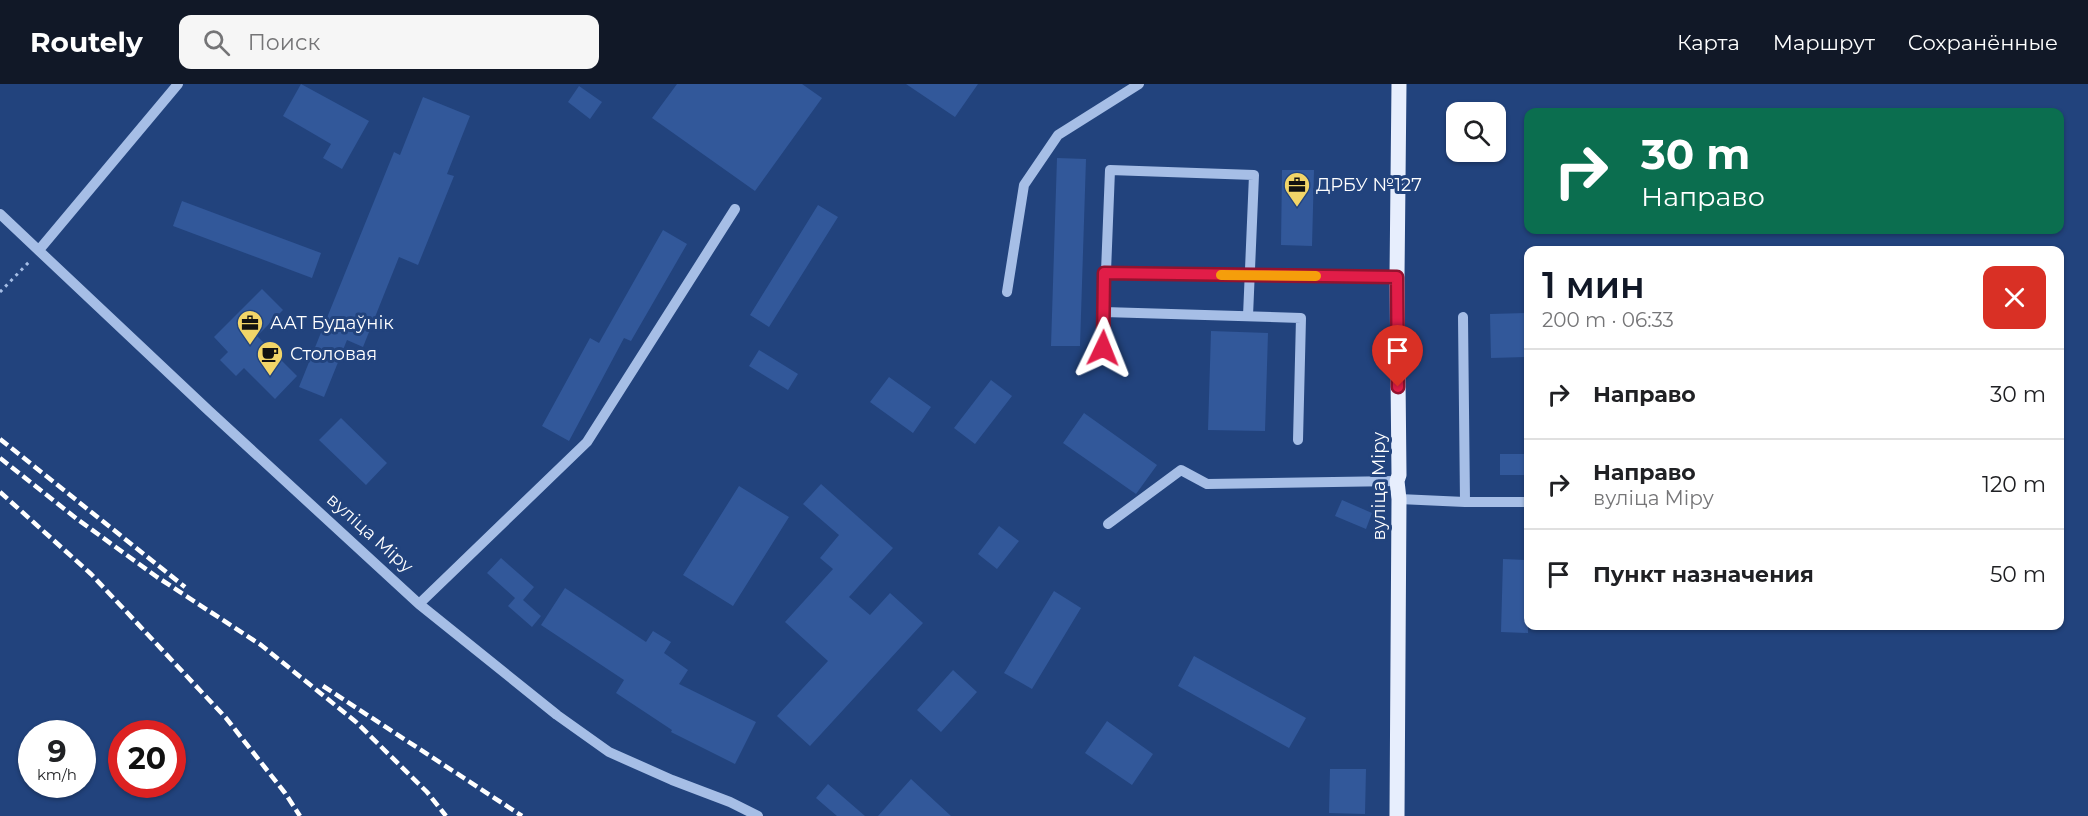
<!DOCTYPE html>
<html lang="ru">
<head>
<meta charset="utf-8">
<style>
	body { margin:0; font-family:Montserrat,sans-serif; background:#f6f6f6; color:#202124; height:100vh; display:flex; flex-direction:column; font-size:22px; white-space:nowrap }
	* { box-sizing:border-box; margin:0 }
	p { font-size:20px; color:#757577 }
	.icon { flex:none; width:33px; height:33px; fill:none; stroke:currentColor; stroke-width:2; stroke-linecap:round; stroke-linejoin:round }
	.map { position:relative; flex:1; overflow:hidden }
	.sheet { position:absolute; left:1524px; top:162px; width:540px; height:384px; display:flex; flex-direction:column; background:#fff; border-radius:12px; box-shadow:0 2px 4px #0004 }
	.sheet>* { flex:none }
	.guide { position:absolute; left:1524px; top:24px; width:540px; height:126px; border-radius:12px; box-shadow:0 2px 4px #0004; background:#0b6e4f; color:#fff; overflow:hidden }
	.controls { position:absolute; left:1446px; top:18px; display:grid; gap:12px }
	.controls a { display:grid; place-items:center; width:60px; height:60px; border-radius:12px; background:#fff; box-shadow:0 2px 4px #0004; font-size:30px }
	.speed { position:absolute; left:18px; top:636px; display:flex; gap:12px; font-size:30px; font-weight:700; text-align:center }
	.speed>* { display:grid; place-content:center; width:78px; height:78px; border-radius:50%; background:#fff; box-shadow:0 2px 4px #0004; line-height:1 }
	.speed small { font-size:15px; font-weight:400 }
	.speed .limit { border:9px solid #d22; background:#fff; color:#111 }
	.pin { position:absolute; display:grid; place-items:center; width:51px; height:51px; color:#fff; margin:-62px -26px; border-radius:50% 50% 50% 0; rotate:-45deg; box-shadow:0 0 6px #0007 }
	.pin .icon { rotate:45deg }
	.me { position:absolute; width:66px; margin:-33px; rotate:2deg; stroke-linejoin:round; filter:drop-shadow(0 0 4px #0008) }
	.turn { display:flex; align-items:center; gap:21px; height:126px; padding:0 18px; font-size:27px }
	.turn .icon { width:78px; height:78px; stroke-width:2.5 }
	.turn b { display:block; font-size:42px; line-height:51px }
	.round { display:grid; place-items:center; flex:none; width:63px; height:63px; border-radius:12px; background:#f6f6f6 }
	.summary { display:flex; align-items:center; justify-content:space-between; height:102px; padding:0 18px }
	h1 { font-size:36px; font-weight:600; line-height:45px; color:#111827 }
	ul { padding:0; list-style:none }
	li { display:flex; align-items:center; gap:18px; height:90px; padding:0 18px; border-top:2px solid #e0e0e0 }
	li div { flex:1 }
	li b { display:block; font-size:22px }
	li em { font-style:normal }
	header { display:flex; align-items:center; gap:36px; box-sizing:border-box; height:84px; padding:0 30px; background:#111827; color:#fff }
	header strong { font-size:28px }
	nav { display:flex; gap:33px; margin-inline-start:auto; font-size:21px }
	.search { width:420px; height:54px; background:#f6f6f6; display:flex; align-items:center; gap:15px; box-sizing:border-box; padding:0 21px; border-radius:12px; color:#757577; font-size:22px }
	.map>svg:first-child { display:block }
</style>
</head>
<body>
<header>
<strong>Routely</strong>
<div class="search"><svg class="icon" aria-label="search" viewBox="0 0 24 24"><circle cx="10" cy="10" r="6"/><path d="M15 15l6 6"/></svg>Поиск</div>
<nav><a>Карта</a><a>Маршрут</a><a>Сохранённые</a></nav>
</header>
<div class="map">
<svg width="2088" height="732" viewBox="0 0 2088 732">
	<rect width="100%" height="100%" fill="#22437d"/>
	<path fill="#32589a" d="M301 0 369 37 342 85 323 74 331 60 283 32Z
		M677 0H802L822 14 755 107 652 34Z
		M906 0H978L955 33Z
		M579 2 602 18 590 35 568 18Z
		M423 13 470 32 447 90 454 92 418 181 399 173 363 263 347 256 324 313 299 303 394 68 400 71Z
		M1057 74 1086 75 1080 262H1051Z
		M1282 86H1314L1312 162 1281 161Z
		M182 117 321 169 312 194 173 142Z
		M818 121 838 133 769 243 750 231Z
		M663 146 687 160 631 257 624 254 569 357 542 342 590 254 599 259Z
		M262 205 283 226 257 252 297 292 275 315 244 284 236 292 220 276 228 268 214 253Z
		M1528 229V273L1491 274 1490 230Z
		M1211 247 1268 249 1265 347 1208 346Z
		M759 266 798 290 788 306 749 282Z
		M889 293 931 323 913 349 870 318Z
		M991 296 1012 312 975 360 954 344Z
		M1084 329 1157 381 1136 410 1063 359Z
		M341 334 387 379 366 401 319 356Z
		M1500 370H1528V391H1500Z
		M821 400 893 464 849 513 870 531 890 509 923 539 810 662 777 632 828 577 785 538 833 485 820 474 839 451 803 420Z
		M739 402 789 433 733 522 683 491Z
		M1342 416 1372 429 1366 445 1335 432Z
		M999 442 1019 457 997 485 978 470Z
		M501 474 534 503 523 516 541 532 532 543 508 522 515 514 487 489Z
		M1503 475 1528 476V549L1501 548Z
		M565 504 646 558 653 547 671 558 664 569 688 586 679 600 756 638 735 680 671 648 672 646 616 609 624 596 541 541Z
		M1054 507 1081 524 1032 605 1004 589Z
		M1194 572 1306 634 1289 664 1178 602Z
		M953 586 977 608 941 648 917 626Z
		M1107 637 1153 670 1132 701 1085 669Z
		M1330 685H1366L1365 730 1329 729Z
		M911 695 951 732H878Z
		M828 700 865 732H837L816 714Z"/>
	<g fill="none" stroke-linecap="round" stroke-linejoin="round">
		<path stroke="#a6bee6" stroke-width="3" stroke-dasharray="3 4.5" stroke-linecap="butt" d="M0 208 30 177"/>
		<path stroke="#a6bee6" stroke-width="10" d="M0 130 208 326 419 520 557 631 609 668 672 696 730 718 758 732
			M39 166 178 0
			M1104 189 1397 193
			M1007 208 1024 101 1058 51 1139 0
			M1104 228 1301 234 1298 356
			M1463 233 1465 418
			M1103 264 1110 86 1254 91 1248 232
			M1399 415 1465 418H1528
			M1108 440 1181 386 1207 400 1397 397
			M419 520 587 358 735 125"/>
		<path stroke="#e7eefd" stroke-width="15" d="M1397 732 1399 415 1397 397 1399 391 1397 193 1399 0"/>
		<path stroke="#fff" stroke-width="4.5" stroke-dasharray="10 4.5" stroke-linecap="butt" d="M0 355 185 503
			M0 374 77 435 157 493 261 561 356 638 427 708 446 732
			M0 408 91 490 226 634 285 709 300 732
			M323 602 522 732"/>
	</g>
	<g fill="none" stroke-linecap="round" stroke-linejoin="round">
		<g stroke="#92132f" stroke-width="15">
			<path id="route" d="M1103 264 1104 189 1397 193 1398 303"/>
		</g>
		<use href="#route" stroke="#e11d48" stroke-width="10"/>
		<path stroke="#f59e0b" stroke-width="10" d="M1221 191 1316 192"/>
	</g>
	<defs>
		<g id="office-pin" transform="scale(1.35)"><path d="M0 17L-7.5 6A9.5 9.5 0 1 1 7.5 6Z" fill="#f2d568" stroke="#22437d"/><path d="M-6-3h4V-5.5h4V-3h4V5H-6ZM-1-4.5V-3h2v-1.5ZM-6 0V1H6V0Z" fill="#111"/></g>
		<g id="cafe-pin" transform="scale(1.35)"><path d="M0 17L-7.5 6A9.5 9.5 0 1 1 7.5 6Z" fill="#f2d568" stroke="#22437d"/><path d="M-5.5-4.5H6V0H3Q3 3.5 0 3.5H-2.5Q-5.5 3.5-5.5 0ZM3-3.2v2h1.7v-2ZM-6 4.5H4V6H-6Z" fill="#111"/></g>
	</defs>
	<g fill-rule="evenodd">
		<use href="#office-pin" x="1297" y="101"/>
		<use href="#office-pin" x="250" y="239"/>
		<use href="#cafe-pin" x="270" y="270"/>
	</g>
	<g text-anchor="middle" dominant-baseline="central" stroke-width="6" stroke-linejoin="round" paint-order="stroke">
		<g font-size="18" fill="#fff" stroke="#22437d" text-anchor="start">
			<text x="1316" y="101">ДРБУ №127</text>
			<text x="270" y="239">ААТ Будаўнік</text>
			<text x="290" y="270">Столовая</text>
		</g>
		<g font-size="18" fill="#fff" stroke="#22437d">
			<text transform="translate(1379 402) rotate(-90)">вуліца Міру</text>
			<text transform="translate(370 449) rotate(42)">вуліца Міру</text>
		</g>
	</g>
</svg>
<div class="controls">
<a><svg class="icon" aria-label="search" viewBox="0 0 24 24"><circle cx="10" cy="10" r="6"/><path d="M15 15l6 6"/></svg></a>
</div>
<div class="speed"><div>9<small>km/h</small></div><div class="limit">20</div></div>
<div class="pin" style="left:1398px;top:303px;background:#d93025"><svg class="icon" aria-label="arrive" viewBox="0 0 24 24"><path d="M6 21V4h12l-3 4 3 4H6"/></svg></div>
<svg class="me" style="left:1103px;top:264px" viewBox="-20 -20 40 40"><path d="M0-17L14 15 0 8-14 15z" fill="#e11d48" stroke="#fff" stroke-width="4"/></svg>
<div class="guide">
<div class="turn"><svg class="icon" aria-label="right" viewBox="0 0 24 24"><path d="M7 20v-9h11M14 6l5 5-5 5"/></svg><div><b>30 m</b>Направо</div></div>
</div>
<section class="sheet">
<div class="summary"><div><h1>1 мин</h1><p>200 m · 06:33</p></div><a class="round" style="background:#d93025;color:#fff"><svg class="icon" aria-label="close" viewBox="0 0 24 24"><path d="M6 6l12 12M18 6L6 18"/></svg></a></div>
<ul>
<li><svg class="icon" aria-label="right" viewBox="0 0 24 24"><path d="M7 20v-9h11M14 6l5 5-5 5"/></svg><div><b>Направо</b></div><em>30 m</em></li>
<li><svg class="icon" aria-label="right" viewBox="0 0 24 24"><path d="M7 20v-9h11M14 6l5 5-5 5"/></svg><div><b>Направо</b><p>вуліца Міру</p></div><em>120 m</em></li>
<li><svg class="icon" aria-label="arrive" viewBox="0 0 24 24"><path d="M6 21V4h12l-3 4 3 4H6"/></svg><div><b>Пункт назначения</b></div><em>50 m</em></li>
</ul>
</section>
</div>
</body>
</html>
